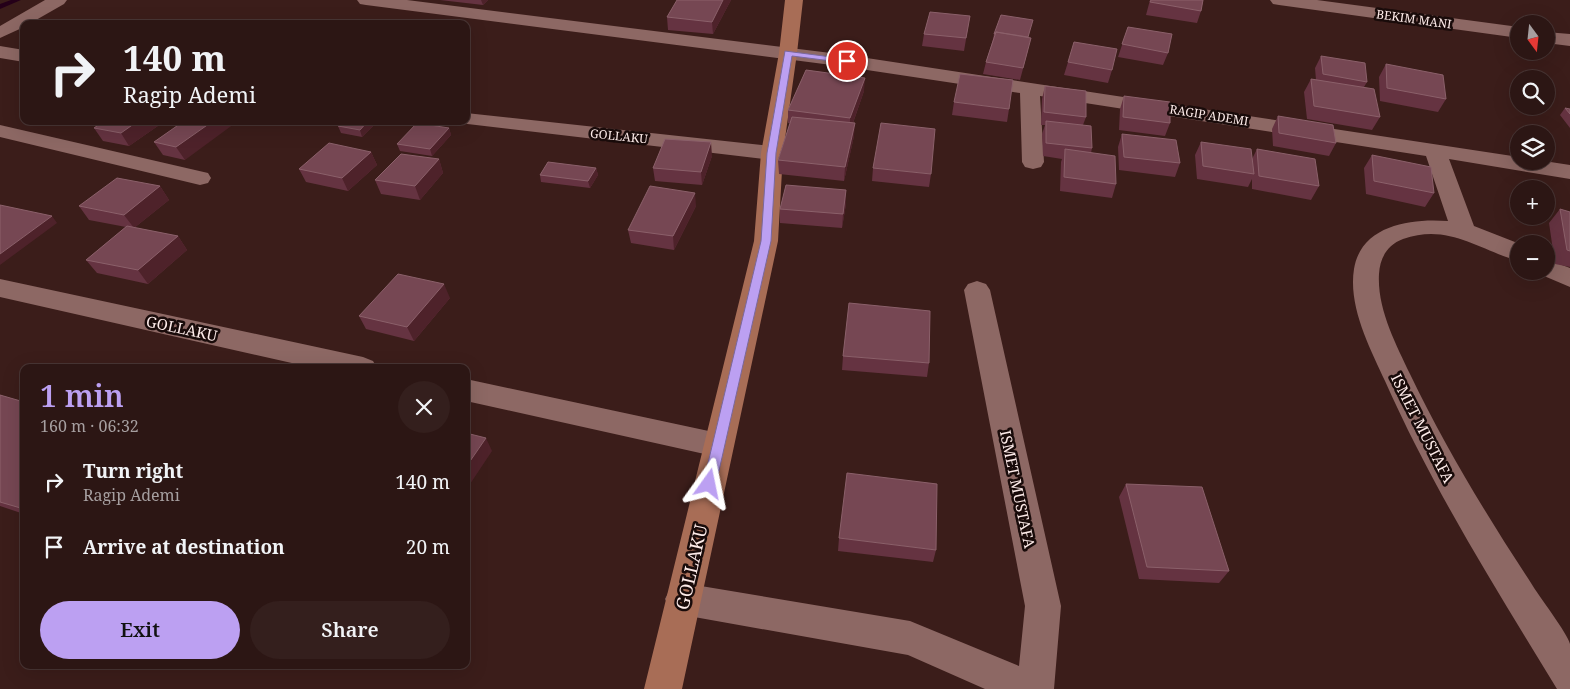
<!DOCTYPE html>
<html lang="en">
<head>
<meta charset="utf-8">
<style>
	body { margin:0; font-family:"Noto Serif",serif; background:#341f1d; color:#f1f3f6; height:100vh; display:flex; flex-direction:column; font-size:19px; white-space:nowrap }
	* { box-sizing:border-box; margin:0 }
	p { font-size:16px; color:#a69fa0 }
	.icon { flex:none; width:28px; height:28px; fill:none; stroke:currentColor; stroke-width:2; stroke-linecap:round; stroke-linejoin:round }
	.map { position:relative; flex:1; overflow:hidden }
	.details { position:absolute; left:20px; top:364px; width:450px; height:305px; display:flex; flex-direction:column; background:#2c1614; border-radius:10px; box-shadow:0 5px 20px #0002,0 0 0 1px #483534 }
	.details>* { flex:none }
	.banner { position:absolute; left:20px; top:20px; width:450px; height:105px; border-radius:10px; box-shadow:0 5px 20px #0002,0 0 0 1px #483534; background:#2c1614; color:#f1f3f6; overflow:hidden }
	.needle { width:32px; rotate:165deg }
	.tools { position:absolute; left:1510px; top:15px; display:grid; gap:10px }
	.tools a { display:grid; place-items:center; width:45px; height:45px; border-radius:50%; background:#2c1614; box-shadow:0 5px 20px #0002,0 0 0 1px #483534; font-size:25px }
	.pin { position:absolute; display:grid; place-items:center; width:42px; height:42px; color:#fff; margin:-21px; border:2px solid #fff; border-radius:50%; box-shadow:0 1px 5px #0007 }
	.me { position:absolute; width:55px; margin:-28px; rotate:12deg; stroke-linejoin:round; filter:drop-shadow(0 0 4px #0008) }
	.turn { display:flex; align-items:center; gap:18px; height:105px; padding:0 20px; font-size:22px }
	.turn .icon { width:65px; height:65px; stroke-width:2.5 }
	.turn b { display:block; font-size:35px; line-height:42px }
	.round { display:grid; place-items:center; flex:none; width:52px; height:52px; border-radius:26px; background:#341f1d }
	.overview { display:flex; align-items:center; justify-content:space-between; height:85px; padding:0 20px }
	h1 { font-size:30px; font-weight:600; line-height:38px; color:#bca0f2 }
	.primary-button { display:flex; gap:10px; margin-top:auto; padding:10px 20px }
	.primary-button a { flex:1; height:58px; border-radius:30px; background:#bca0f2; color:#111; font-size:20px; font-weight:600; line-height:58px; text-align:center }
	.primary-button a+a { background:#341f1d; color:#f1f3f6 }
	ul { padding:0; list-style:none }
	li { display:flex; align-items:center; gap:15px; height:65px; padding:0 20px }
	li div { flex:1 }
	li b { display:block; font-size:19px }
	li em { font-style:normal }
	.map>svg:first-child { display:block }
</style>
</head>
<body>
<div class="map">
<svg width="1570" height="689" viewBox="0 0 1570 689">
	<rect width="100%" height="100%" fill="#3b1d1a"/>
	<g fill="none" stroke-linecap="round" stroke-linejoin="round">
		<path fill="#250019" fill-rule="evenodd" d="M11 0H21L0 9V4Z"/>
		<path fill="#8d6864" fill-rule="evenodd" d="M45 0H67L64 4 29 24H24V27L0 38V26Z
			M357 0H407L847 55 1519 157V161H1544L1570 165V179L1449 159 1474 226 1520 244 1519 261C1478 250 1449 223 1403 239 1387 245 1380 258 1379 274 1377 309 1396 344 1410 374 1445 447 1487 516 1531 583 1538 595 1568 634 1570 644 1570 657 1570 675 1570 689H1557C1496 589 1433 489 1385 381 1370 348 1348 307 1354 269 1361 225 1411 218 1448 221L1426 156 1040 96 1044 162 1041 167 1033 169 1025 167 1022 162 1020 93 847 67 366 5 360 4Z
			M1270 0H1317L1519 27V38L1279 5 1273 4Z
			M1546 32 1570 34V46L1546 43Z
			M0 46 24 50V62L0 58Z
			M466 113 772 146 780 148 783 153 780 158 772 160 459 123 457 121H466Z
			M0 125 208 173 211 178 208 183 200 185 0 137Z
			M1546 259 1570 268V287L1537 273 1536 271H1546Z
			M0 279 363 357 373 361 377 368H314L0 297Z
			M977 281 986 284 990 290 1061 606 1054 689H985L908 655 683 615 671 611 665 599 671 587 683 583 910 621 1019 666 1025 606 964 290 968 284Z
			M466 379 718 433 729 436 733 445 729 454 718 457 466 401Z"/>
		<path fill="#a86d56" fill-rule="evenodd" d="M785 0H803L797 53 783 153 778 241 682 689H644L754 241 761 153 779 53Z"/>
	</g>
	<path fill="#653341" d="M440 0H488L483 5Z
		M731 0 713 34 668 30 667 17Z
		M1150 0H1203L1201 11 1197 23 1146 15Z
		M970 16 964 51 922 46 924 34Z
		M1128 27 1168 53 1163 65 1118 57Z
		M994 34 1028 37V50L1020 80 983 74 986 62 993 39Z
		M1321 56 1367 82 1364 87 1380 117 1372 130 1307 119 1304 92 1311 79 1316 80 1315 68Z
		M1068 62 1112 70 1108 83 1064 75Z
		M1386 64 1446 99 1438 112 1380 101 1379 77Z
		M1045 86 1086 117 1083 125 1092 148 1091 153 1116 184 1112 198 1060 191 1061 162 1062 159 1043 156 1042 134 1045 125H1041L1042 99Z
		M864 91 853 123 854 136 844 181 779 174 778 160 790 123H788V110Z
		M1124 96 1170 123 1165 136 1119 130 1120 109Z
		M954 102 1009 109 1007 122 952 115Z
		M1565 108 1570 109V128L1560 115Z
		M1278 116 1336 143 1329 156 1273 146 1272 129Z
		M104 121H165L129 146 103 141 94 128Z
		M184 121 185 160 163 155 154 142Z
		M377 122 362 137 341 133 338 126Z
		M449 128 451 135 432 156 400 151 397 144Z
		M1122 134 1180 163 1175 177 1119 170 1118 147Z
		M1201 142 1252 159 1257 149 1319 186 1311 200 1252 189V179L1248 187 1197 179 1195 155Z
		M371 152 377 165 348 191 306 182 299 169Z
		M1372 155 1434 193 1425 207 1366 194 1364 168Z
		M712 156 702 185 655 181 653 168Z
		M439 159 443 173 420 200 381 194 375 180Z
		M596 168 598 175 590 188 541 182 540 175Z
		M873 168 931 174 929 187 872 181Z
		M160 186 169 200 134 228 178 236 187 250 148 284 97 273 86 260 126 227 89 220 79 206Z
		M846 190V204L842 228 780 223V209Z
		M696 206 674 250 631 243 628 230Z
		M1560 209 1570 212V267L1555 264 1549 223Z
		M450 298 414 341 366 329 359 316Z
		M843 356 929 363 927 377 842 370Z
		M0 395 24 402V514L0 506Z
		M1126 484 1229 571 1219 583 1139 579 1119 497Z
		M839 538 936 550 933 562 838 551Z"/>
	<path fill="#4e222a" d="M481 0H488L483 5Z
		M723 0H731L713 34 712 22Z
		M865 78 864 91 850 131V118Z
		M138 121H165L129 146 121 133Z
		M213 121H238L185 160 176 147Z
		M368 121H377V122L362 137 360 130Z
		M855 123 854 136 844 181 845 167Z
		M449 128 451 135 432 156 430 149Z
		M711 142 712 156 702 185 701 172Z
		M371 152 377 165 348 191 342 178Z
		M439 159 443 173 420 200 415 186Z
		M596 168 598 175 590 188 588 181Z
		M160 186 169 200 134 228 124 215Z
		M846 190V204L842 228 843 214Z
		M695 193 696 206 674 250 673 236Z
		M52 216 57 223 0 265V254Z
		M178 236 187 250 148 284 138 270Z
		M444 284 450 298 414 341 407 327Z
		M486 438 492 451 466 490V467Z"/>
	<path fill="#764753" stroke="#8b606a" d="M677 0H723L712 22 667 17Z
		M1151 0H1203L1201 11 1150 2Z
		M930 12 970 16 966 38 924 34Z
		M1001 15 1033 20 1028 37 996 32 995 34H994Z
		M1128 27 1172 34 1168 53 1122 44Z
		M996 32 1031 38 1023 68 986 62Z
		M1074 42 1117 49 1112 70 1068 62Z
		M1321 56 1365 63 1367 82 1323 74Z
		M1386 64 1443 75 1446 99 1387 88Z
		M806 70 865 78 850 118 788 110Z
		M960 74 1013 80 1009 109 954 102Z
		M1311 79 1374 89 1380 117 1314 106Z
		M1045 86 1086 91V117L1044 112Z
		M1124 96 1170 102V123L1123 117Z
		M1565 108 1570 109V114Z
		M1278 116 1333 125 1336 143 1279 133Z
		M792 117 855 123 845 167 778 160Z
		M104 121H138L121 133 94 128Z
		M184 121H213L176 147 154 142Z
		M344 121H368L360 130 338 126Z
		M1046 121 1091 126 1092 148 1046 143Z
		M417 123 449 128 430 149 397 144Z
		M881 123 935 129 931 174 873 168Z
		M1122 134 1176 140 1180 163 1124 157Z
		M665 139 711 142 701 172 653 168Z
		M1201 142 1251 149 1254 174 1203 166Z
		M329 143 371 152 342 178 299 169Z
		M1065 149 1115 156 1116 184 1064 177Z
		M1257 149 1315 159 1319 186 1259 176Z
		M401 154 439 159 415 186 375 180Z
		M1372 155 1431 167 1434 193 1374 181Z
		M548 162 596 168 588 181 540 175Z
		M117 178 160 186 124 215 79 206Z
		M786 185 846 190 843 214 780 209Z
		M650 186 695 193 673 236 628 230Z
		M0 205 52 216 0 254Z
		M1560 209 1570 212V251L1567 250Z
		M127 226 178 236 138 270 86 260Z
		M398 274 444 284 407 327 359 316Z
		M849 303 930 311 929 363 843 356Z
		M0 395 24 402V509L0 502Z
		M466 433 486 438 466 467Z
		M847 473 937 484 936 550 839 538Z
		M1126 484 1202 487 1229 571 1147 567Z"/>
	<path fill="#bca0f2" stroke="#7a689d" d="M785 51 847 59 851 61 847 63 792 56 776 153 771 241 716 484 714 487 709 489 704 487 703 484 761 241 767 153Z"/>
	<g text-anchor="middle" dominant-baseline="central" stroke-width="5" stroke-linejoin="round" paint-order="stroke">
		<g font-size="12" fill="#fdebe9" stroke="#190b0a">
			<text transform="translate(1414 19) rotate(8)">BEKIM MANI</text>
			<text transform="translate(1209 115) rotate(9)">RAGIP ADEMI</text>
			<text transform="translate(619 136) rotate(6)">GOLLAKU</text>
		</g>
		<g font-size="15" fill="#fdebe9" stroke="#190b0a">
			<text transform="translate(182 328) rotate(12)">GOLLAKU</text>
			<text transform="translate(1423 428) rotate(63)">ISMET MUSTAFA</text>
			<text transform="translate(1018 489) rotate(78)">ISMET MUSTAFA</text>
		</g>
		<g font-size="18" fill="#fdebe9" stroke="#190b0a">
			<text transform="translate(691 567) rotate(-77)">GOLLAKU</text>
		</g>
	</g>
</svg>
<div class="tools">
<a><svg class="needle" viewBox="-14 -14 28 28"><path d="M0-13l5 13h-10z" fill="#e53935"/><path d="M0 13l5-13h-10z" fill="#a69fa0"/></svg></a>
<a><svg class="icon" aria-label="search" viewBox="0 0 24 24"><circle cx="10" cy="10" r="6"/><path d="M15 15l6 6"/></svg></a>
<a><svg class="icon" aria-label="layers" viewBox="0 0 24 24"><path d="M12 4l9 5-9 5-9-5zM3 14l9 5 9-5"/></svg></a>
<a>+</a>
<a>−</a>
</div>
<div class="pin" style="left:847px;top:61px;background:#d93025"><svg class="icon" aria-label="arrive" viewBox="0 0 24 24"><path d="M6 21V4h12l-3 4 3 4H6"/></svg></div>
<svg class="me" style="left:709px;top:484px" viewBox="-20 -20 40 40"><path d="M0-17L14 15 0 8-14 15z" fill="#bca0f2" stroke="#fff" stroke-width="4"/></svg>
<div class="banner">
<div class="turn"><svg class="icon" aria-label="right" viewBox="0 0 24 24"><path d="M7 20v-9h11M14 6l5 5-5 5"/></svg><div><b>140 m</b>Ragip Ademi</div></div>
</div>
<section class="details">
<div class="overview"><div><h1>1 min</h1><p>160 m · 06:32</p></div><a class="round"><svg class="icon" aria-label="close" viewBox="0 0 24 24"><path d="M6 6l12 12M18 6L6 18"/></svg></a></div>
<ul>
<li><svg class="icon" aria-label="right" viewBox="0 0 24 24"><path d="M7 20v-9h11M14 6l5 5-5 5"/></svg><div><b>Turn right</b><p>Ragip Ademi</p></div><em>140 m</em></li>
<li><svg class="icon" aria-label="arrive" viewBox="0 0 24 24"><path d="M6 21V4h12l-3 4 3 4H6"/></svg><div><b>Arrive at destination</b></div><em>20 m</em></li>
</ul>
<div class="primary-button"><a>Exit</a><a>Share</a></div>
</section>
</div>
</body>
</html>
